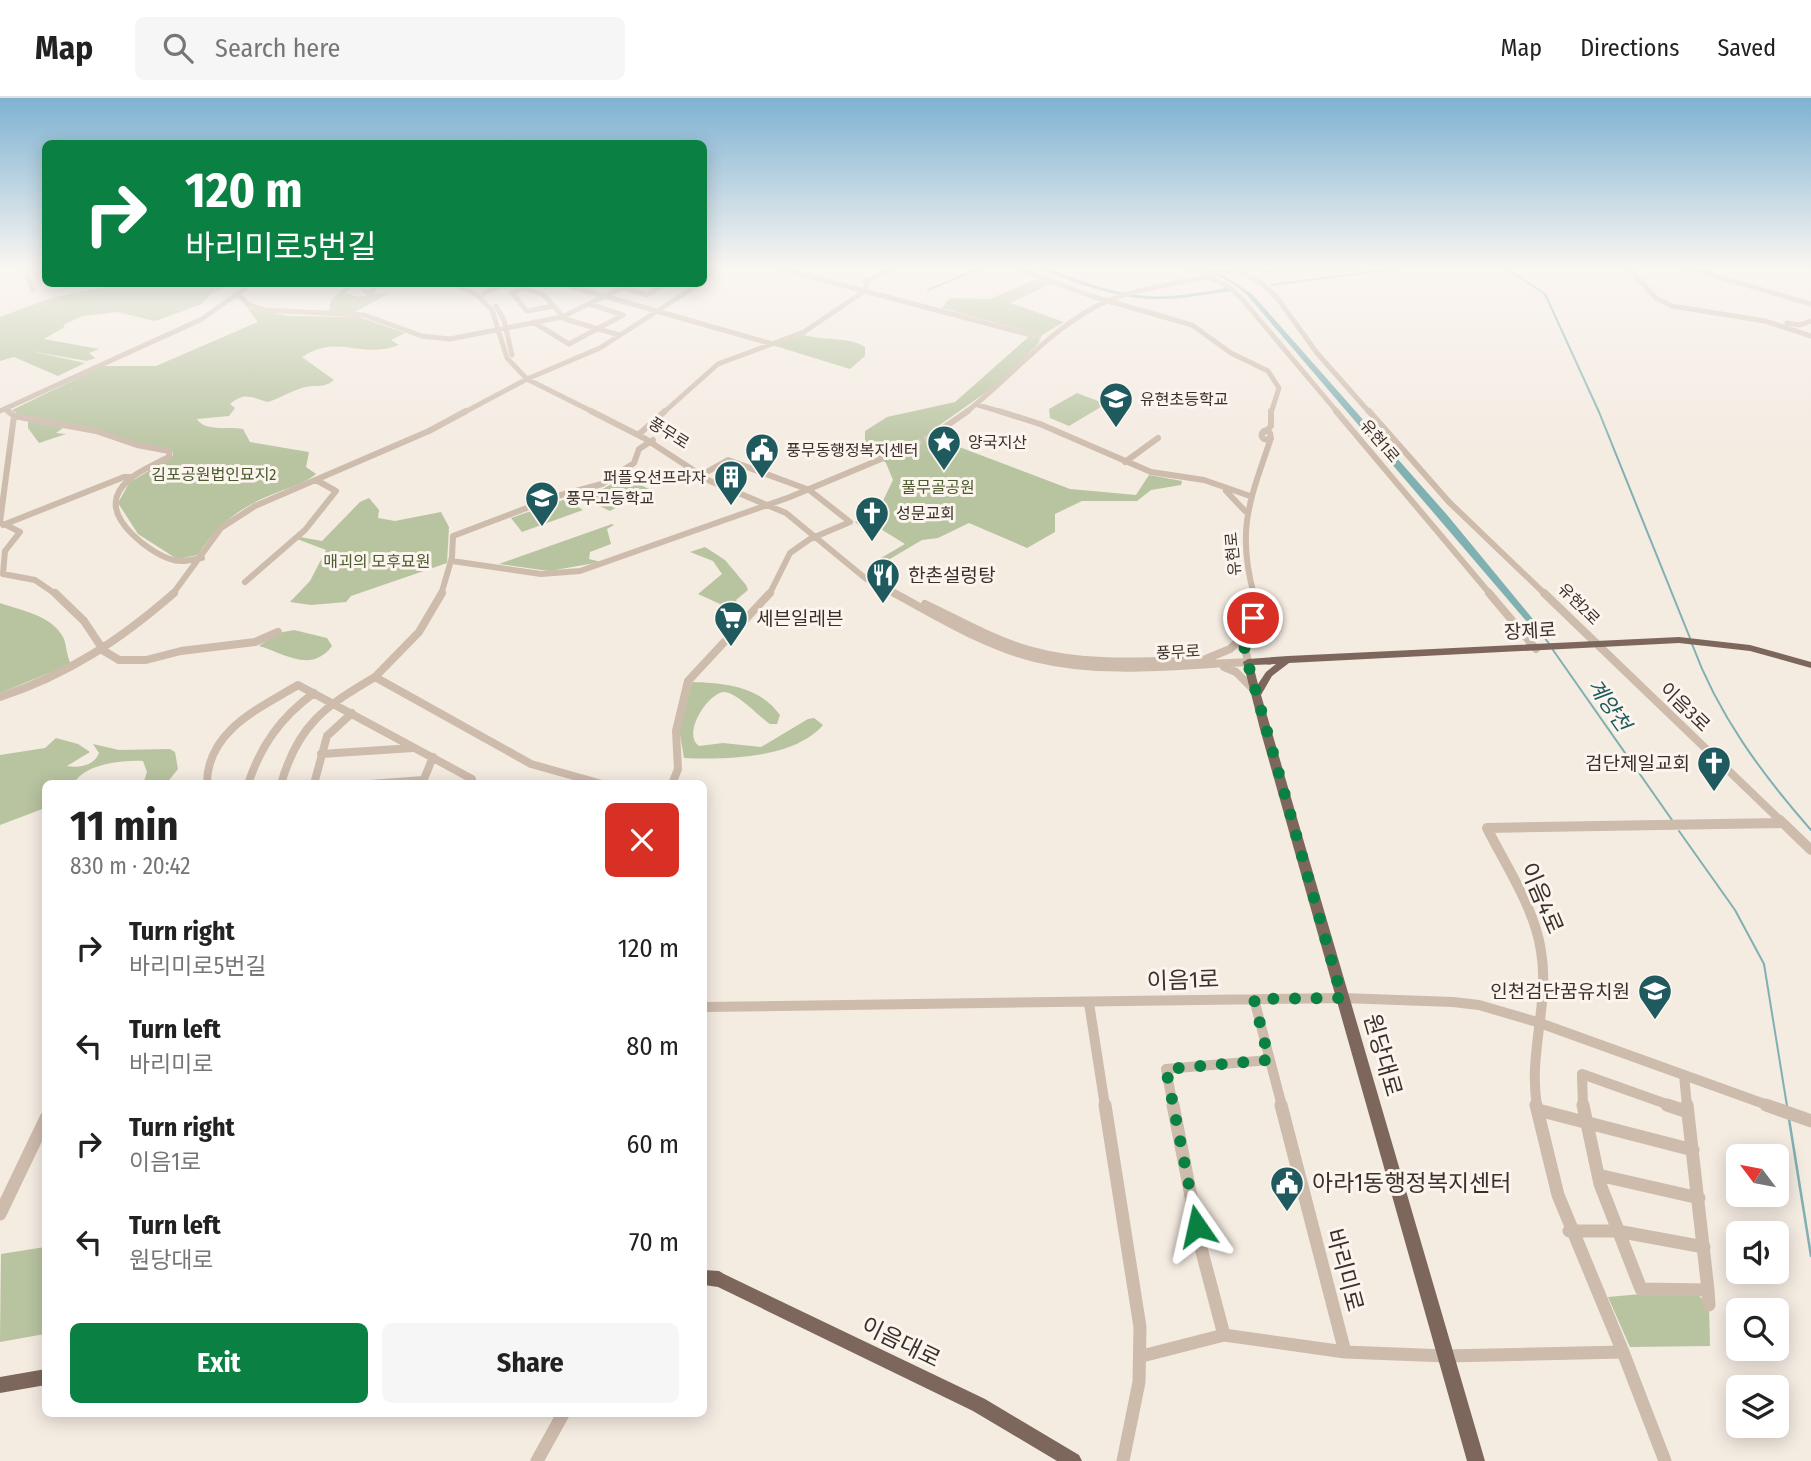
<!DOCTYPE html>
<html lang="en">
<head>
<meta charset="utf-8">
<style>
	body { margin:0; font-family:"Fira Sans Condensed","Noto Sans KR",sans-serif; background:#f6f6f6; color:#222; height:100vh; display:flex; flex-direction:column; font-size:26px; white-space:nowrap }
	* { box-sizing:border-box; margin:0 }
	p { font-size:23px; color:#767676 }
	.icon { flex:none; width:38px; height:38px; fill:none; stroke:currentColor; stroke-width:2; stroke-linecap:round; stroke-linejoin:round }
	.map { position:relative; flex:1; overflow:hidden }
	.details { position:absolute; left:42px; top:682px; width:665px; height:637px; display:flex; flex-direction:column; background:#fff; border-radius:10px; box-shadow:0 4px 18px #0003 }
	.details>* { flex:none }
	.hud { position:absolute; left:42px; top:42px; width:665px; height:147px; border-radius:10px; box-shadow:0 4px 18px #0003; background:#0b8043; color:#fff; overflow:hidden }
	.needle { width:46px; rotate:302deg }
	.buttons { position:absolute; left:1726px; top:1046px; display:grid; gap:14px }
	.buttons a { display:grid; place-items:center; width:63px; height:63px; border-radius:10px; background:#fff; box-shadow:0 4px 18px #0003; font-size:35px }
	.pin { position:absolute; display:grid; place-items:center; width:60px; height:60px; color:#fff; margin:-30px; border:4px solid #fff; border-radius:50%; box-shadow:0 2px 7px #0007 }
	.me { position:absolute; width:77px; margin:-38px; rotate:349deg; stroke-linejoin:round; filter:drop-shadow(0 0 5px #0008) }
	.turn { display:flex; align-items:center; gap:24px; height:147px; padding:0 28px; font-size:32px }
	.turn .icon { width:91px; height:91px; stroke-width:2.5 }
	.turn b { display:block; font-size:49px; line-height:60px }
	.round { display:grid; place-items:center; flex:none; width:74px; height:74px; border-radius:10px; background:#f6f6f6 }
	.summary { display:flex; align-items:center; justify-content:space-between; height:119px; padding:0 28px }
	h1 { font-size:42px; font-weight:700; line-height:52px }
	.button { display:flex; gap:14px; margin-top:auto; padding:14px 28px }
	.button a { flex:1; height:80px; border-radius:10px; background:#0b8043; color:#fff; font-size:28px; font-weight:700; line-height:80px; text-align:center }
	.button a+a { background:#f6f6f6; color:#222 }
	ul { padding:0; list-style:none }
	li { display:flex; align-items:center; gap:21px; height:98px; padding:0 28px }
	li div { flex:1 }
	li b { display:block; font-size:26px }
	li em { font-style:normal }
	header { display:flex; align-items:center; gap:42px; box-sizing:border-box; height:98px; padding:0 35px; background:#fff; border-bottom:2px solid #e0e0e0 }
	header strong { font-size:33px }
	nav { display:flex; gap:38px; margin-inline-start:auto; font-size:24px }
	.search { width:490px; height:63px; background:#f6f6f6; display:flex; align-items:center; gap:18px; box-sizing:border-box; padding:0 24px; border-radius:10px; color:#767676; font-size:26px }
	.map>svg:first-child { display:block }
</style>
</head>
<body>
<header>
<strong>Map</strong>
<div class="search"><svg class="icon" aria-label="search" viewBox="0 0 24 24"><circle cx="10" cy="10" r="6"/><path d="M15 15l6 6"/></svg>Search here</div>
<nav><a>Map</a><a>Directions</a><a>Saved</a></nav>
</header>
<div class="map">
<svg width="1811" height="1363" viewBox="0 0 1811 1363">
	<rect width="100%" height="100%" fill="#f4ebe1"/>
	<path fill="#b8c4a0" d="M1036 181 1051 186 1010 205 1064 224 1042 237 1038 246 995 288 934 331 949 339 954 347 1070 391 1136 397 1149 377 1182 383 1181 387 1151 392 1137 403H1082L1055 416V434L1027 450 969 425 938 440 922 442 873 471 869 467 905 446 871 425 862 430 855 424 879 411 893 382 886 365 865 348V333L887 319 955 304 1033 235 942 210 950 200 990 201Z
		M119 186H235L212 195 202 206 155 223 117 214 83 218 65 226 63 230 44 241 99 251 89 255 95 260 87 263 30 253 85 265 58 278 14 259 0 263V219L51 200Z
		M346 189 350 190 346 195 358 199 367 198 362 193 378 189 374 195H390L355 214H329L331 202Z
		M247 210 289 218 359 219 405 235 391 242 399 247C359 262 339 235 302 259L334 282C327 288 321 288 313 288 296 289 284 299 268 304 252 300 245 293 230 306L235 310 229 318 197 321C205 334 228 328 243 331L250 344 309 354 306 369 316 376C304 386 290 389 276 395 243 407 216 427 198 457L177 461 138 436 118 405 129 385 168 361 173 357 172 353 19 317 12 312 103 268H156L258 224Z
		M804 237C824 243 847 238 865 249V258L850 271 772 247Z
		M1077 295 1106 306 1069 328 1050 320 1049 311Z
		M28 323 63 330 56 335 66 336 39 345 28 330Z
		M624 379 649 391 610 413 585 401Z
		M369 400 379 412 378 420 395 423 441 414 449 429 447 465 351 498 346 504 311 507 290 504 310 483 326 452 297 441 300 439 322 443 360 404Z
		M566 401 583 412 522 434 511 420Z
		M612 426 614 427 607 431 611 446 590 454 589 461 601 464 549 473 499 466Z
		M705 449 725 462 746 487 748 492 736 502 738 509 745 514 742 516 698 496 722 476 713 463 690 454Z
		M0 505C22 513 51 517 63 539 67 547 66 557 71 566L0 595Z
		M294 532 327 540 332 548C311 576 284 555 259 548L278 535Z
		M692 584C725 585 759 588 780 617L777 626H770C758 618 739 596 725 594 709 593 681 636 699 648L723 645 761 649 808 621 814 620 823 627C794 661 724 662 684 660L679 631Z
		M56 640 78 646 90 654 67 668C79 670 94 668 99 655L93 646 119 652 170 651 175 654 178 671 166 686H143L147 674 143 663C122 662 83 666 74 686H46L45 710 0 727V657L45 650Z
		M45 1149V1236L0 1244 1 1156Z
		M1652 1195 1699 1198 1709 1207 1710 1248 1630 1249 1608 1199Z"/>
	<path fill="#7fb0b2" d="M1033 169H1044C1077 181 1111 196 1147 198 1174 200 1202 194 1228 190L1231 193C1206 196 1180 202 1155 201 1112 200 1073 183 1033 169Z
		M1201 169 1218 173 1253 197 1448 418 1541 531 1534 532 1248 198 1236 188Z"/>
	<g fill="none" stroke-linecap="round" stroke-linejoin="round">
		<path stroke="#7fb0b2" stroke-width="2" d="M1504 169 1545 196 1599 314 1690 540
			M1271 187 1410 169
			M928 192 983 169
			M1539 532 1550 547
			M1692 546C1718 617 1762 676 1811 732
			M1553 552 1672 722
			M1679 733 1735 812 1764 866 1787 1008"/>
		<path stroke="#7fb0b2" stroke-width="2.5" d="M1789 1021 1811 1158"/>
		<path stroke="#cfc6bd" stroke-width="5" stroke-dasharray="5 2.5" stroke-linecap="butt" d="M1031 237 1040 240"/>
		<path stroke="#cfc6bd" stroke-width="6" stroke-dasharray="6 3.5" stroke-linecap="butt" d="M881 361 941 334"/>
		<path stroke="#cdbbac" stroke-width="5" d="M23 169 33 192
			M774 169 1031 237
			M1013 169 1091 198 1192 227 1231 255 1268 273 1279 290 1271 315
			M1189 169 1229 189 1242 201 1338 315
			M1231 169 1263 186 1281 204
			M1627 169 1656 200 1672 208 1765 223 1811 238
			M1684 169 1811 206
			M1237 171 1301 173 1359 169
			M704 182 715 169
			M454 186 477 197 492 212 507 260 527 281 595 315
			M513 186 544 197 565 221 619 237
			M562 186 769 245
			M523 189 512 195 527 213 554 208
			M622 189 647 197 664 186
			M866 192V183L890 173
			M484 195 505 186
			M238 196 249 207 265 212 364 217 422 238 450 241 562 219 630 186
			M1278 201 1317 255 1370 315
			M496 208 504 222 512 257
			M533 224 569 246 623 217 589 206
			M1787 225 1800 227 1811 223
			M978 307 1005 315
			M6 312 10 315
			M0 313 202 221 251 186
			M463 315 527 281 600 250 699 186
			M663 315 718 266 804 234 866 192
			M965 315C1009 281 1045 236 1095 209 1128 191 1168 188 1204 179"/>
		<path stroke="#cdbbac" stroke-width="6" d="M8 313 14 318 0 424 20 434 5 453 3 476 35 482 57 497
			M591 313 644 340 710 383 786 415 865 480 897 497
			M999 313 1040 326 1151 374 1204 382 1250 398
			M1336 313 1491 497
			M1369 313 1449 404 1546 497
			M14 318 96 333 137 347 169 353V359C152 368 124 378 117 398 108 423 149 454 170 461 180 465 191 462 202 460
			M1261.5 337a4.5 4.5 0 1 1 9 0a4.5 4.5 0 1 1-9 0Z
			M939 333 968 313
			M1265 334 1271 328V313
			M638 337 665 313
			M1125 364 1158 340
			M705 375 728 362 804 390
			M1226 393 1245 413
			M3 427 124 379H130L129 383
			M452 463 541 476 580 473 790 399 881 361
			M245 484 305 432 336 393 316 382
			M172 497 221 430 255 408 429 333 466 313
			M441 497 452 459 453 438 561 397 602 386 634 365 639 351 653 342
			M769 497 790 455 810 441 850 424 808 391
			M1254 497C1236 431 1250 402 1271 340"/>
		<path stroke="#cdbbac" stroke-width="8" d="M55 495 84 523 104 553 119 562H146L181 553 255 544 278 534
			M442 495 419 534 375 579 531 666 602 686
			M894 495C939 519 985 548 1035 560 1104 577 1177 567 1248 564
			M1489 495 1536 551
			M1544 495 1782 724
			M925 506C959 522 993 542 1029 552 1088 569 1151 563 1212 561
			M1208 560 1230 551 1246 536
			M1248 564 1244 545 1253 520V495
			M1224 569 1236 574 1256 594
			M0 599C69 576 120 542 174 495
			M321 656 413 650
			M207 686C207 633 258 611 298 587L472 681 471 686
			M248 686C261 647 281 619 314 595
			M281 686C298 627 324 609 375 579
			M314 686 327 638 352 615
			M369 686 423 682
			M422 686 433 659
			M672 686 678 671 676 633 688 583 770 495"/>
		<path stroke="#cdbbac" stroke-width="10" d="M1780 722 1811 752
			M1254 901 1282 1008
			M1089 905 1105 1008
			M704 909 1342 900 1453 904 1479 907 1537 924 1770 1008
			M1684 977 1687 1008
			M1173 1008 1166 971 1269 962
			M1537 1008C1528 956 1550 904 1541 853 1535 811 1506 768 1487 730L1782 725
			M1583 1008 1582 976 1672 1008"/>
		<path stroke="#cdbbac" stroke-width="13" d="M1105 1007 1140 1229 1139 1284 1123 1363
			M1173 1007 1202 1154 1224 1237
			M1281 1007 1345 1254
			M1583 1007 1600 1086 1641 1191 1708 1192 1687 1007
			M1667 1007 1688 1014
			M1766 1007 1811 1023
			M1538 1012 1693 1052
			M1598 1077 1699 1100
			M0 1116 46 1020
			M1569 1133H1617L1704 1149
			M1708 1192 1709 1207
			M1623 1254 1665 1363
			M1142 1258 1224 1237 1345 1254 1446 1258 1623 1254 1558 1097 1536 1007
			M537 1363 563 1316"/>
		<path fill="#7d675c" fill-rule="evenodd" d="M1679 539 1750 547 1811 564V570L1750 553 1679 545 1289 565 1272 578 1261 597 1485 1363H1467L1260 631 1243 564 1248 561 1288 558ZM1276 566 1266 574 1258 586 1253 567Z
			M704 1172 719 1173 724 1176 985 1301 1079 1357 1082 1363H1057L973 1313 718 1189 704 1187Z
			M46 1271V1287L0 1295V1279Z"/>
		<path stroke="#cdbbac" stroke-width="5" d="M1204 179 1229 173"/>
	</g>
	<linearGradient id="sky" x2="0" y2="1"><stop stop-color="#7eb2d2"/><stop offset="0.47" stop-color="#faf6f2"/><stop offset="1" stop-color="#faf6f2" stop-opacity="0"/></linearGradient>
	<rect width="1811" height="360" fill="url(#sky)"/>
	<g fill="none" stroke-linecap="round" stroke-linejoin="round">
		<path stroke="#0b8043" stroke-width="12" stroke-dasharray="0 21.6" d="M1197 1128 1166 971 1269 962 1254 901 1342 900 1245 555 1244 545 1253 520"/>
	</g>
	<defs>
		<g id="school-pin" transform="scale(1.75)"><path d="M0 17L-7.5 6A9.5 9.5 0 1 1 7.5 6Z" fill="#1f5a5e" stroke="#fbf5ee"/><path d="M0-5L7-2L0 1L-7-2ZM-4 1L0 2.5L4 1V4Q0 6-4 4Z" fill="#fff"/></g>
		<g id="sight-pin" transform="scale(1.75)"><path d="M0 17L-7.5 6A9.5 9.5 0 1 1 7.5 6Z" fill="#1f5a5e" stroke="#fbf5ee"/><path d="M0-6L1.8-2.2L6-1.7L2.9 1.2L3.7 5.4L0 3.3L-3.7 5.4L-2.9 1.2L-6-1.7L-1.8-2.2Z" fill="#fff"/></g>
		<g id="civic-pin" transform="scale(1.75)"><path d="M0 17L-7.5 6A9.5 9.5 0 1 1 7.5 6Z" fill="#1f5a5e" stroke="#fbf5ee"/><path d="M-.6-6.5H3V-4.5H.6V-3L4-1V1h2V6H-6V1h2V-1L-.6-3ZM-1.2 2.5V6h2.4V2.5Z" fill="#fff"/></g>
		<g id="building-pin" transform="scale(1.75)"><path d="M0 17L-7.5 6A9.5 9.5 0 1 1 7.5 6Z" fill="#1f5a5e" stroke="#fbf5ee"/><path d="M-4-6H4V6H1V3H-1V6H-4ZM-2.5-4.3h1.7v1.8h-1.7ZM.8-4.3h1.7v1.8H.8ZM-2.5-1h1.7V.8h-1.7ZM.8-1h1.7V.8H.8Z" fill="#fff"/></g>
		<g id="church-pin" transform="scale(1.75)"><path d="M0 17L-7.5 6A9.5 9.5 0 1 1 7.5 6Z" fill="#1f5a5e" stroke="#fbf5ee"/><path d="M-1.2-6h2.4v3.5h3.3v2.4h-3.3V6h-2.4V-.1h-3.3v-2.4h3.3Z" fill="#fff"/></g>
		<g id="restaurant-pin" transform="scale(1.75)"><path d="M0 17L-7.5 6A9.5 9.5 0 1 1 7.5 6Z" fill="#1f5a5e" stroke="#fbf5ee"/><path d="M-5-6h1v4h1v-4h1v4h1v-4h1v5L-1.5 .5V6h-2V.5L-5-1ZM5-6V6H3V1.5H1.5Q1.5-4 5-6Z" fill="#fff"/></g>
		<g id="supermarket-pin" transform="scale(1.75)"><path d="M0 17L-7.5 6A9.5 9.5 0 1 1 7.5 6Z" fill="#1f5a5e" stroke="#fbf5ee"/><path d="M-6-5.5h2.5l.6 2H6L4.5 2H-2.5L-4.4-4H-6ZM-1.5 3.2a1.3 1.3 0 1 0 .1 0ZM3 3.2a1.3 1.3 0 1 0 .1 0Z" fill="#fff"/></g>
	</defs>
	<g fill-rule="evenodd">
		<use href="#school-pin" x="1116" y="301"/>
		<use href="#sight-pin" x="944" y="344"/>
		<use href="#civic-pin" x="762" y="352"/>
		<use href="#building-pin" x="731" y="379"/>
		<use href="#school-pin" x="542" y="400"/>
		<use href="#church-pin" x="872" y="415"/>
		<use href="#restaurant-pin" x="883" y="477"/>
		<use href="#supermarket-pin" x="731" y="520"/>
		<use href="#church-pin" x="1714" y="665"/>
		<use href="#school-pin" x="1655" y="893"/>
		<use href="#civic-pin" x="1287" y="1085"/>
	</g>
	<g text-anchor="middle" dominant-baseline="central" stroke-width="6" stroke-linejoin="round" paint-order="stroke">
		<g font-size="16" fill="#3b302b" stroke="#fbf5ee" text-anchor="start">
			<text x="1140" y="301">유현초등학교</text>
			<text x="968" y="344">양국지산</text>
			<text x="786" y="352">풍무동행정복지센터</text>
			<text x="706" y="379" text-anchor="end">퍼플오션프라자</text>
			<text x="566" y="400">풍무고등학교</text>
			<text x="896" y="415">성문교회</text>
		</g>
		<g font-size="16" fill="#3b302b" stroke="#fbf5ee">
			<text transform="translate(669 335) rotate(32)">풍무로</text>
			<text transform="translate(1380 343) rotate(50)">유현1로</text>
			<text transform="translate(1233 456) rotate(-95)">유현로</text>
			<text transform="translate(1579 506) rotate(45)">유현2로</text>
			<text transform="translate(1178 554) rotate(-3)">풍무로</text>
		</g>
		<g font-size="16" fill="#4a5a2e" stroke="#fbf5ee">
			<text x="214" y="376">김포공원법인묘지2</text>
			<text x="938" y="389">풀무골공원</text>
			<text x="377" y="463">매괴의 모후묘원</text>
		</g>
		<g font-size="19" fill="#3b302b" stroke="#fbf5ee" text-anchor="start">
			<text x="908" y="477">한촌설렁탕</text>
			<text x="756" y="520">세븐일레븐</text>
			<text x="1690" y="665" text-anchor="end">검단제일교회</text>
			<text x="1630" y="893" text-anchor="end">인천검단꿈유치원</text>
		</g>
		<g font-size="19" fill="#3b302b" stroke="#fbf5ee">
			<text transform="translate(1530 533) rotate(-3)">장제로</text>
			<text transform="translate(1685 609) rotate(44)">이음3로</text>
		</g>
		<g font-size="21" font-style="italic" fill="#1f5a5e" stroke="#fbf5ee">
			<text transform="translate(1609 607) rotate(55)">계양천</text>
		</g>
		<g font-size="23" fill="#3b302b" stroke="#fbf5ee">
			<text transform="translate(1542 800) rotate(67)">이음4로</text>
			<text transform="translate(1183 882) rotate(-2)">이음1로</text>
			<text transform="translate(1383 957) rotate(74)">원당대로</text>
			<text transform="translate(1345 1172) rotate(75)">바리미로</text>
			<text transform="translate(901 1244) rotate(26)">이음대로</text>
		</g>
		<g font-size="23" fill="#3b302b" stroke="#fbf5ee" text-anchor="start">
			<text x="1312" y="1085">아라1동행정복지센터</text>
		</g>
	</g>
</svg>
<div class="buttons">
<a><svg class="needle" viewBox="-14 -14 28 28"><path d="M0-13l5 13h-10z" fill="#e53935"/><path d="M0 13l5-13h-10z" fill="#767676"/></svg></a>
<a><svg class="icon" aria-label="sound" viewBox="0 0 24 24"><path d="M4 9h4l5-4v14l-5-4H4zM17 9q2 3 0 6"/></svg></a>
<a><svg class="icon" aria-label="search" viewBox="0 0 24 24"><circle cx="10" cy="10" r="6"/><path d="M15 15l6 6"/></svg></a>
<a><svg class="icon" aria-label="layers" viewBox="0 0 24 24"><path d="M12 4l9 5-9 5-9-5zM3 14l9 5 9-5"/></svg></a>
</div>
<div class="pin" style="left:1253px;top:520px;background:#d93025"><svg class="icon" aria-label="arrive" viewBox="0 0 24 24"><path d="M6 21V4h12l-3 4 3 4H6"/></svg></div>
<svg class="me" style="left:1197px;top:1128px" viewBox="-20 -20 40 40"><path d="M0-17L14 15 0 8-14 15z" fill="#0b8043" stroke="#fff" stroke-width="4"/></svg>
<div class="hud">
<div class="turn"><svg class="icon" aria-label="right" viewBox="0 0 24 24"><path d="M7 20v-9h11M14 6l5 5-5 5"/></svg><div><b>120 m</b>바리미로5번길</div></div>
</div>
<section class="details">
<div class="summary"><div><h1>11 min</h1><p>830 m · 20:42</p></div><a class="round" style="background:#d93025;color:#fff"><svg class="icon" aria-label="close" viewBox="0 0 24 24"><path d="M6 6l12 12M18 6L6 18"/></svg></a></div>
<ul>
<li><svg class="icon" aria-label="right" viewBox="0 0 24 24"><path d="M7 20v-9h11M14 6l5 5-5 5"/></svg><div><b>Turn right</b><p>바리미로5번길</p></div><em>120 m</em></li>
<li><svg class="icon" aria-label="left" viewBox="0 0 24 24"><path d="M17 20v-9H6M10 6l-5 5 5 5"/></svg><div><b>Turn left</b><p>바리미로</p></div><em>80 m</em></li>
<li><svg class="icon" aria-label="right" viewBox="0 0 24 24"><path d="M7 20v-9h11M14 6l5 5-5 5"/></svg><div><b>Turn right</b><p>이음1로</p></div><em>60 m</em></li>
<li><svg class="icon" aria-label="left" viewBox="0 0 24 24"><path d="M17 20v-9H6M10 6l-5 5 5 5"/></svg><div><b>Turn left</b><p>원당대로</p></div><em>70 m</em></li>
</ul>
<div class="button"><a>Exit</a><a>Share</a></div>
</section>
</div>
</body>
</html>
